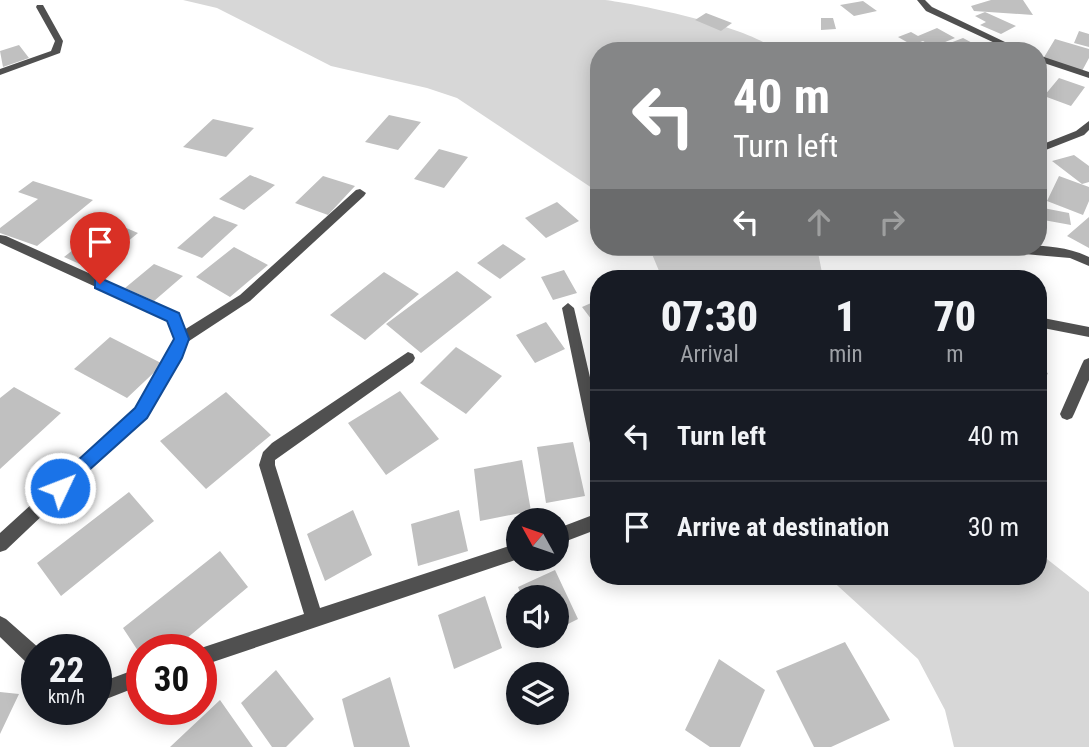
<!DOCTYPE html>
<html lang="en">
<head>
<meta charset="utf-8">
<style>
	body { margin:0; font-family:"Roboto Condensed",sans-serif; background:#242831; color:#f1f3f6; height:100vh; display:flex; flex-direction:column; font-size:26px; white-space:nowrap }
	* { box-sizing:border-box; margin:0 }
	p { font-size:23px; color:#9ea1a6 }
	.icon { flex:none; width:38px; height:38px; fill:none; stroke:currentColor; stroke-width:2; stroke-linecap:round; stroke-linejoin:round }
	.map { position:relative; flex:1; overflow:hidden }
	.sheet { position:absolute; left:590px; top:270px; width:457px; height:315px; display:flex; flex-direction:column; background:#171b24; border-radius:28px; box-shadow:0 4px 18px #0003 }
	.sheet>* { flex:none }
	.guide { position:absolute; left:590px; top:42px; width:457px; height:214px; border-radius:28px; box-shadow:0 4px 18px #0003; background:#858687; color:#fff; overflow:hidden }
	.needle { width:46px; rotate:310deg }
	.buttons { position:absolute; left:506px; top:508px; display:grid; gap:14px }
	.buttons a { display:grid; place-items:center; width:63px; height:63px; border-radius:50%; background:#171b24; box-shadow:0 4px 18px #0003; font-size:35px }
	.speed { position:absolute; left:21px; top:634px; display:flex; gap:14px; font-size:35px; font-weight:700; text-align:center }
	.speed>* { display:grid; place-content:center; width:91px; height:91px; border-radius:50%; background:#171b24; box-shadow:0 4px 18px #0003; line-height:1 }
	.speed small { font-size:18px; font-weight:400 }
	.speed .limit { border:10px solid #d22; background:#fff; color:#111 }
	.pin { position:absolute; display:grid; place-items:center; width:60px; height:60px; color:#fff; margin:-72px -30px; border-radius:50% 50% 50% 0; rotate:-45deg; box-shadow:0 0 7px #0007 }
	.pin .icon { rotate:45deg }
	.me { position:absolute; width:77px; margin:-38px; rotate:47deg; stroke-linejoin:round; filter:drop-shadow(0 0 5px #0008) }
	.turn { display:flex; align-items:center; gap:24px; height:147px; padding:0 28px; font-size:32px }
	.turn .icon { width:91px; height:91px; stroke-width:2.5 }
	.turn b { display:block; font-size:49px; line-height:60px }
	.lanes { display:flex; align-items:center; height:66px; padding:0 28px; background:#0003; justify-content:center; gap:35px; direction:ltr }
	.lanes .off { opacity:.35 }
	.eta { display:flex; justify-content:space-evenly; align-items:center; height:119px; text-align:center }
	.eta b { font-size:42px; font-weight:800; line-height:49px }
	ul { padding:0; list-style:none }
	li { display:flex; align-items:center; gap:21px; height:91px; padding:0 28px; border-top:2px solid #363941 }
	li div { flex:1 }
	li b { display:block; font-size:26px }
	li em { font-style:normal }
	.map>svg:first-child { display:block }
</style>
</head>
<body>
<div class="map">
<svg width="1089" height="747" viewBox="0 0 1089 747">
	<rect width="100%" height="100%" fill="#fff"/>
	<path fill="#d7d7d7" d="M183 0H605C638 4 755 28 776 51H598V192L457 98 427 88 331 66 217 8Z
		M649 247H817L823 278H662Z
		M1038 552 1089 592V747H954L945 710 918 659 827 576H1038Z"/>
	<path fill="#c0c0c0" d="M991 0H1023L1033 15 974 11 971 6Z
		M863 1 877 11 854 16 840 5Z
		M985 12 1016 26 1001 34 980 25 986 22 975 16Z
		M706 13 732 23 721 31 695 20Z
		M821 18H833L836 29 821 30Z
		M937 28 955 38 933 47 923 41 912 45 898 37 911 32 918 36Z
		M1079 31 1089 34V47L1074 43Z
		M963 38 980 47 970 51H929Z
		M1055 39 1089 49V58L1082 71 1043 59Z
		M19 45 29 58 3 67 0 51Z
		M1059 78 1085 87 1071 106 1044 96Z
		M389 115 421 122 398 150 365 142Z
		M213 119 254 128 226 157 183 147Z
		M439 149 468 157 444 188 414 179Z
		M1074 155 1089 166V182L1082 184 1052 161Z
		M250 175 275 185 244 210 219 199Z
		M323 176 355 186 328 215 295 203Z
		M1059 176 1089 187V201L1083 215 1047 201Z
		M33 181 93 200 37 246 0 233V228L38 199 18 192Z
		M557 202 579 221 546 238 525 218Z
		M1038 207 1069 213 1071 225 1038 219Z
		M214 216 238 225 202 258 177 248Z
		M1089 217V248L1067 236Z
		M110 221 138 233 93 270 64 257Z
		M503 244 526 259 500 279 477 263Z
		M234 247 268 265 230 297 196 277Z
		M154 264 183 276 154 301 125 288Z
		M564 270 577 293 553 300 541 277Z
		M457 271 492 297 421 353 386 324Z
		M384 272 419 294 365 340 330 315Z
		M598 300V328L582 307Z
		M546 322 565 349 535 363 516 335Z
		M110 337 163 364 127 398 74 369Z
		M456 347 502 376 466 414 420 383Z
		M1038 369 1048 373 1038 396Z
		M14 387 61 413 0 469V398Z
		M400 391 439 439 386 475 348 423Z
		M226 392 271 435 206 489 160 441Z
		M573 442 585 496 546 503 537 447Z
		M522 460 531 511 480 521 474 469Z
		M129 492 154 521 61 596 37 563Z
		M353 510 372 555 325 581 307 534Z
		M459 510 468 551 418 566 411 524Z
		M220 551 248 587 174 649H142V657L123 628Z
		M555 570 578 619 556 630V597H522L518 587Z
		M485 596 502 648 454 669 438 615Z
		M845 642 890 720 831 747H814L776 671Z
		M719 659 765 690 740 747H710L685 730Z
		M276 670 314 719 286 747H272L241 703Z
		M390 677 410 747H354L342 699Z
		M0 692 19 694 0 734Z
		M220 700 253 747H170Z"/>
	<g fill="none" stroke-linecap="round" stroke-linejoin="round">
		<path fill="#505050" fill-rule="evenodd" d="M360 189 366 193 364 196 250 301 186 343H176L174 339 176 335 240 295 356 190Z
			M983 247C1017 245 1058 242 1089 257V266L1070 258 989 251Z"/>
		<path fill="#505050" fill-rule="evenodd" d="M917 0H925L932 7 1024 51H1012L926 11Z
			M37 5H43L63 41 60 53 0 75V69L51 51 55 41 36 7Z
			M1038 55 1089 72V78L1038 61Z
			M1089 121V130L1084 135 1038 153V146L1076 131Z
			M0 235 6 236 178 313 188 339 181 358 146 417 6 550 0 552V533L136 409 170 353 174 339 168 320 0 243Z
			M568 303 574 308 598 412V450L593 448 590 443 562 308Z
			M1038 317 1089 327V337L1038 327Z
			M408 352 413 354 415 358 413 362 275 460V465L320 608 518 543V558H521L201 666V649H198L304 614 259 465 263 452 272 443Z
			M1089 358V380L1074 414 1072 418 1067 420 1062 418 1060 414 1082 364 1084 360Z
			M598 513V529L556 545V529Z
			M0 616 6 619 40 649H37V668L30 666 0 637Z
			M142 667V685L96 703V684Z"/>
	</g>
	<path fill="#1a73e8" stroke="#114b97" stroke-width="2" d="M100 278 179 313 189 339 182 358 147 418 60 496 54 493 51 488 54 482 135 408 174 339 167 321 95 288V280Z"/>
</svg>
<div class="buttons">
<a><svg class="needle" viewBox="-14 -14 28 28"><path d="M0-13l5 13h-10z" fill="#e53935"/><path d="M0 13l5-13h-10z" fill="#9ea1a6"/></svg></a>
<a><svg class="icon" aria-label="sound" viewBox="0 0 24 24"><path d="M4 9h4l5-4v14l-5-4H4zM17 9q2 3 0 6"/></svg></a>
<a><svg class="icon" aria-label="layers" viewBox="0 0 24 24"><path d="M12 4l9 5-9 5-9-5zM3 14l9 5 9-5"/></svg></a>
</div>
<div class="speed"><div>22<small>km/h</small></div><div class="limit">30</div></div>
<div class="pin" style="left:100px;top:284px;background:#d93025"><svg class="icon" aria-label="arrive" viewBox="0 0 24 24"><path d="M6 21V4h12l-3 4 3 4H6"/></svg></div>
<svg class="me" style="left:60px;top:488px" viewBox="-20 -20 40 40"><circle r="17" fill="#1a73e8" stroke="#fff" stroke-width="3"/><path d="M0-11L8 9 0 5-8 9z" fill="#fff"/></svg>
<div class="guide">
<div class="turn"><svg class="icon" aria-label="left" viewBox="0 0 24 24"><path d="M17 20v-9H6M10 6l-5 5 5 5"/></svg><div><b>40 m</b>Turn left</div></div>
<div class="lanes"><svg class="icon" aria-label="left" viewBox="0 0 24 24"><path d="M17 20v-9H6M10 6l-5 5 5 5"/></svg><svg class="icon off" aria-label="ahead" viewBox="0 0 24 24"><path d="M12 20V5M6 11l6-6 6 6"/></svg><svg class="icon off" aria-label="right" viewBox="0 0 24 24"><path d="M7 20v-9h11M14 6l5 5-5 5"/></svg></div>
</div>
<section class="sheet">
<div class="eta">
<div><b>07:30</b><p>Arrival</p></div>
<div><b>1</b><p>min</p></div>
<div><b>70</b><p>m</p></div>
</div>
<ul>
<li><svg class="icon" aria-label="left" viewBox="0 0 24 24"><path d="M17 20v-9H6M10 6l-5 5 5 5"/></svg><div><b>Turn left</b></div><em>40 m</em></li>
<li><svg class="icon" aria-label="arrive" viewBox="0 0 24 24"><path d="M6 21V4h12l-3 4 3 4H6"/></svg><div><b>Arrive at destination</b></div><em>30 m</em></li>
</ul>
</section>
</div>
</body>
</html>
